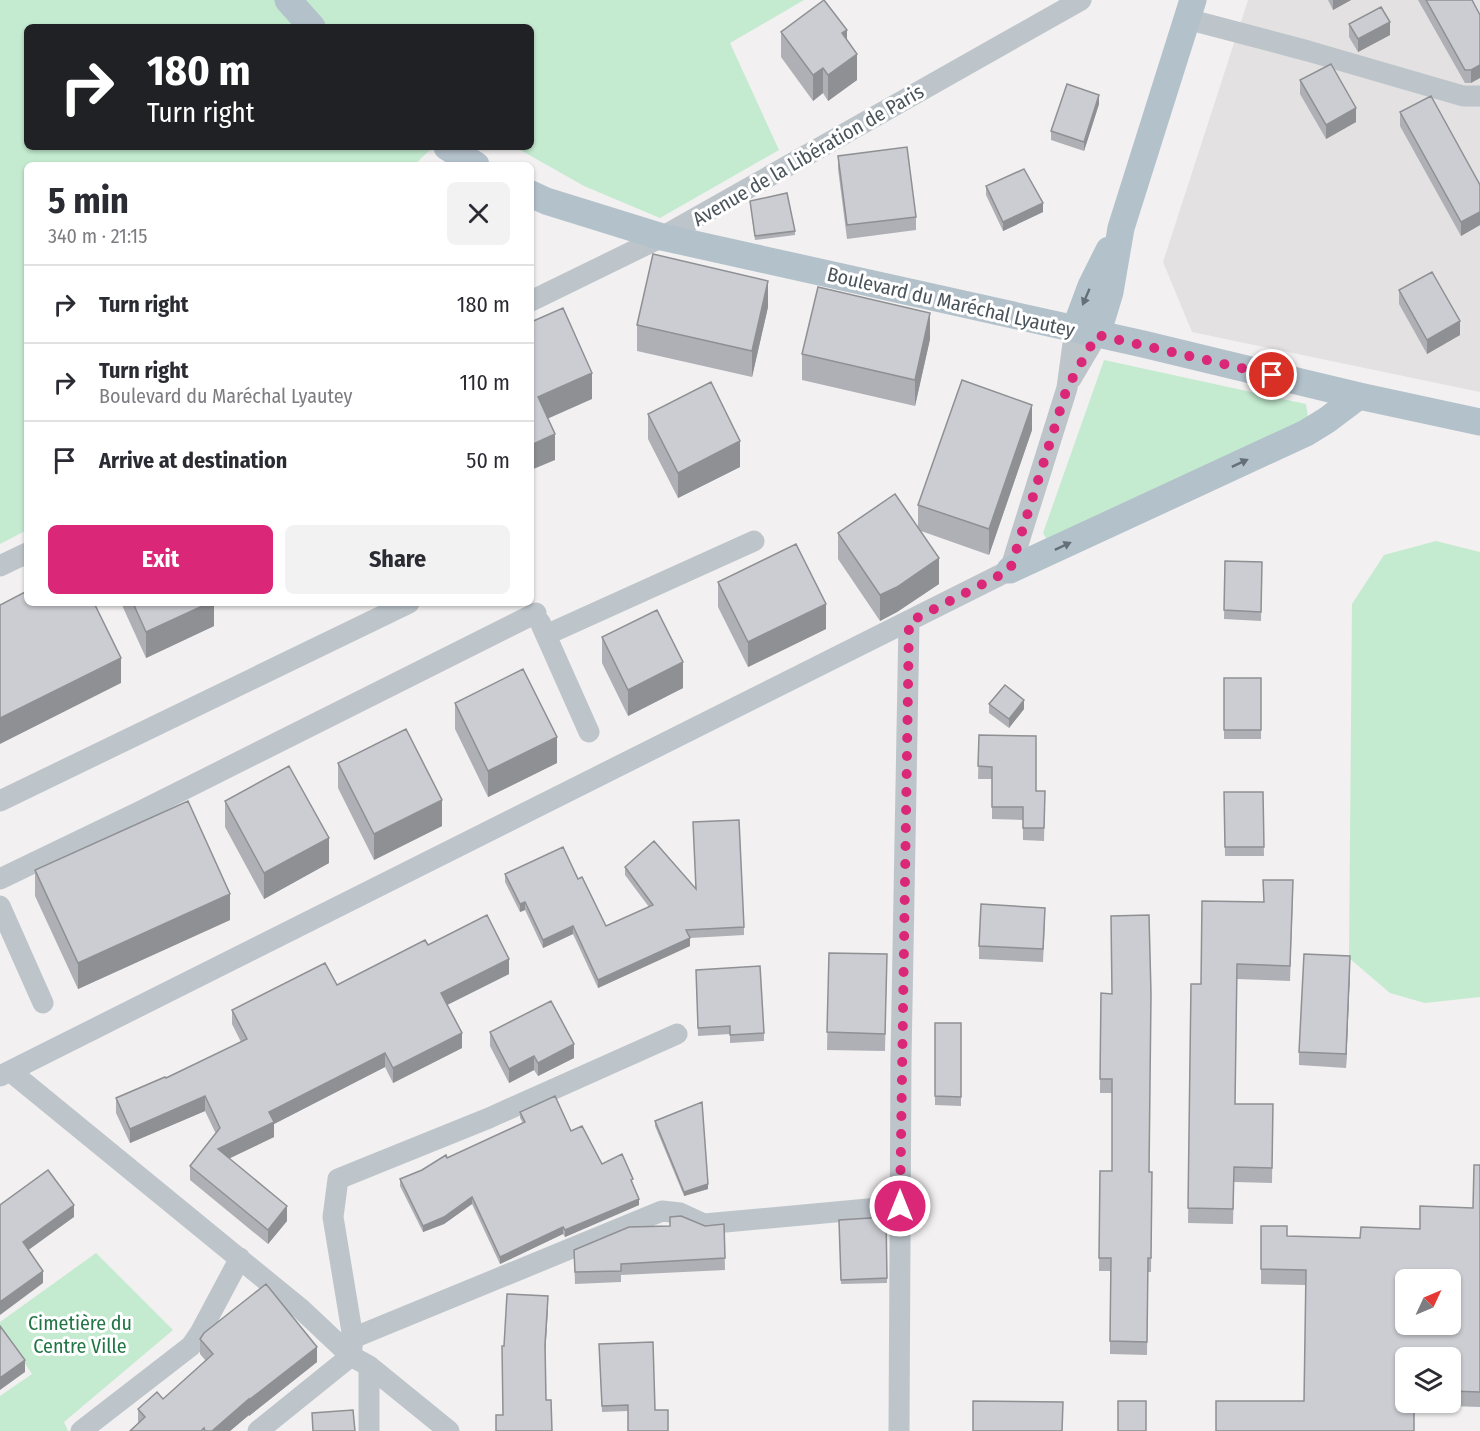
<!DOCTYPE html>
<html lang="en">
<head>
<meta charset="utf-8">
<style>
	body { margin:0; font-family:"Fira Sans Condensed",sans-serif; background:#f2f2f3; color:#2b2b33; height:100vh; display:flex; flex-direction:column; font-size:22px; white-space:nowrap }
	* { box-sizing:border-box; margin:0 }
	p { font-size:20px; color:#7c7c81 }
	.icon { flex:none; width:33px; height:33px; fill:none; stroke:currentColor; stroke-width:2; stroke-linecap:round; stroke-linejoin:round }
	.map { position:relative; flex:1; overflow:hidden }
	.details { position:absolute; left:24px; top:162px; width:510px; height:444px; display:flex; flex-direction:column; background:#fff; border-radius:9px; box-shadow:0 2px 4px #0004 }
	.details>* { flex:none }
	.banner { position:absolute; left:24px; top:24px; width:510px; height:126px; border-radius:9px; box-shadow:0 2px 4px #0004; background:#202124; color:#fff; overflow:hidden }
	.needle { width:39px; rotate:46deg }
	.tools { position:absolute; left:1395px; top:1269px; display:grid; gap:12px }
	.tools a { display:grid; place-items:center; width:66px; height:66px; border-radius:9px; background:#fff; box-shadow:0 2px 4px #0004; font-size:30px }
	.pin { position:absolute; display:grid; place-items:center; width:51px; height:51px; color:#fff; margin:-26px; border:3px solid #fff; border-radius:50%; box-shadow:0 2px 6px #0007 }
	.me { position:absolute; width:66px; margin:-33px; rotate:0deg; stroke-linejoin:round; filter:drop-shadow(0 0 4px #0008) }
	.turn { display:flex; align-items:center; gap:21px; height:126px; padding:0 24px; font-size:27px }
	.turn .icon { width:78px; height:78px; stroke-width:2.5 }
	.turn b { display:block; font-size:42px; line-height:51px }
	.round { display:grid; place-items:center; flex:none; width:63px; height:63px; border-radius:9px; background:#f2f2f3 }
	.overview { display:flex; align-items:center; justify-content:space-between; height:102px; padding:0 24px }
	h1 { font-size:36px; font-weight:700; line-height:45px }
	.button { display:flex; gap:12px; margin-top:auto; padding:12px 24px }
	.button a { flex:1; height:69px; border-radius:9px; background:#db2777; color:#fff; font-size:24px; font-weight:700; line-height:69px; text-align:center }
	.button a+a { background:#f2f2f3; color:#2b2b33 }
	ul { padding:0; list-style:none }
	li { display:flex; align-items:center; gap:18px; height:78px; padding:0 24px; border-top:2px solid #e1e1e2 }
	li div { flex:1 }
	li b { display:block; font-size:22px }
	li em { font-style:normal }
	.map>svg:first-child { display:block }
</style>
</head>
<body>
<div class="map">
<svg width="1480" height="1431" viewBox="0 0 1480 1431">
	<rect width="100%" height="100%" fill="#f2f0f0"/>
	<path fill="#e3e1e1" d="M1248 0H1480V392L1192 332 1163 262Z"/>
	<path fill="#c4ebd0" d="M0 0H804L730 43 779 150 660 218 584 186 515 147H531V27H27V147H433L414 165H27V530L0 544Z
		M1104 360 1306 404 1308 418 1050 545 1043 533Z
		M1436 541 1480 552V997L1425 1003 1390 993 1349 958 1352 604 1384 555Z
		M96 1253 173 1330 64 1422 68 1431H0V1396L32 1374 0 1326V1322Z"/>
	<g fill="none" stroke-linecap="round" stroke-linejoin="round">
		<path stroke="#bdc5cb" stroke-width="21" d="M1187 19 1308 51 1463 96H1480
			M531 301 662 237 1081 0
			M1071 379 1097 335
			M0 566 27 553
			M540 622 589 732
			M546 635 754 541
			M0 801 409 603
			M0 879 139 812 536 613
			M0 906 43 1003
			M10 1071 301 1309 351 1356 369 1366 449 1431
			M0 1076 1010 570 1067 388 1075 329
			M353 1338 662 1211 680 1213 704 1224 900 1206
			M81 1431 191 1346 200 1333 240 1258
			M258 1431 351 1356 353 1338 333 1217 338 1179 489 1118 677 1034
			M369 1431V1366
			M899 1431 901 1059 909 622"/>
		<path stroke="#b3c1cb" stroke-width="27" d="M288 0 312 27
			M447 147 476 165
			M531 194 546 201 662 237 1143 344 1359 396 1480 422
			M1075 329 1091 286 1109 250
			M1097 335 1110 292 1121 228 1193 0
			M1010 570 1306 433 1327 420 1359 396"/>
	</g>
	<path fill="#afb0b5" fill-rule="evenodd" d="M1328 0H1351L1333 10Z
		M1418 0H1472L1471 83H1465Z
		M1349 24 1390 35 1358 52 1349 37Z
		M781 32 847 41 857 80 828 101 823 93 813 101 781 57Z
		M1300 80 1356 122 1326 139 1300 94Z
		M1099 104 1084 151 1051 140V131Z
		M1400 112 1480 185V225L1461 236 1400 126Z
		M838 156 916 217V230L847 239 838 169Z
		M986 186 1043 212 1003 231 986 195Z
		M750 201 795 231V235L755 240Z
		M1399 290 1460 335 1427 354 1399 304Z
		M768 307 752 377 637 351V325Z
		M930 339 915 406 802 380V354Z
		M648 414 740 467 678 498 648 439Z
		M1032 430 989 555 921 531 939 584 897 612 880 621 838 559V533L918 528V505Z
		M1225 561 1262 562 1261 621 1224 619Z
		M718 582 826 629 748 667 718 607Z
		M121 603H214V626L146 658Z
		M602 637 683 688 628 716 602 663Z
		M1224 678H1261V739H1224Z
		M455 703 557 763 488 797 455 729Z
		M989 704 1024 709 1009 728 989 713Z
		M979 735 1036 791H1045L1044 841 1023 840V820L992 819V779H978Z
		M338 763 442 826 374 860 338 788Z
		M1224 792H1263L1264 856H1225Z
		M225 801 329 863 264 899 225 827Z
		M625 867 696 888 744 927V935L690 938V946L598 988 573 934 543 948 525 910 520 912 505 882V874L578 879 606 926 649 907 625 875Z
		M35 870 230 920 78 989 35 896Z
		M1293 895 1290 981 1237 979 1235 1104H1273L1272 1183 1234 1182 1233 1224 1188 1223 1191 984H1201L1263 902Z
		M1045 921 1043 962 979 959V946Z
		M428 945 509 974 447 1005 462 1048 393 1083 385 1067 274 1124V1137L229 1158 287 1221 268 1244 190 1180V1166L216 1134 205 1111 130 1143 116 1113V1098L166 1078 241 1042 232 1024V1010L337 985Z
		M829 953 887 954 885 1051 827 1050Z
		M696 970 764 1033V1041L730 1043V1034L698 1036Z
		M1350 970 1346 1068 1299 1065V1052Z
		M1101 993 1150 1172 1152 1186 1151 1272H1148L1147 1355 1110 1354V1271H1099L1100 1171H1112V1093H1100Z
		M935 1023H961V1106L935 1105Z
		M490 1032 574 1058 538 1076 534 1070 509 1083 490 1046Z
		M520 1112 571 1131 602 1164 633 1185 639 1205 565 1237 563 1234 500 1264 472 1204 444 1224 423 1232 400 1186V1179L422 1170 523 1123 520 1118Z
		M655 1121 708 1189 684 1196 655 1126Z
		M1480 1165V1407L1304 1401 1306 1285 1261 1284V1226L1287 1236 1360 1238 1420 1229 1473 1208ZM1406 1358H1450V1402H1406Z
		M839 1220 887 1278V1283L841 1284Z
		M724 1224 725 1270 621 1275V1282L575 1284 574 1250 670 1226H705Z
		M200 1339 317 1362 249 1416V1415L230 1431H130L138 1423V1409L163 1399 206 1361 200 1354Z
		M599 1344 655 1410 602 1412Z"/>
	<path fill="#8e9093" d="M1333 0H1351L1333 10Z
		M1390 22V35L1358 52V39Z
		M847 30V56L842 33Z
		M857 54V80L828 101V75Z
		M1480 65V78L1471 83V70Z
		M823 68V93L813 101V75Z
		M1099 95V104L1084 151V142Z
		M1356 108V122L1326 139V125Z
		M1043 203V212L1003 231V222Z
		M1480 212V225L1461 236V222Z
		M768 281V307L752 377V351Z
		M930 313V339L915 406V380Z
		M1460 321V335L1427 354V340Z
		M592 373V399L538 423V397Z
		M1032 405V430L989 555V529Z
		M555 434V460L531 470V445Z
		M740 441V467L678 498V473Z
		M939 558V584L897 612 880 621V595Z
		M209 603H214V626L146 658V632Z
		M826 604V629L748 667V642Z
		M121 658V683L0 744V718Z
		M683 662V688L628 716V690Z
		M1024 700V709L1009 728V719Z
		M557 737V763L488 797V771Z
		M442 800V826L374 860V834Z
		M329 838V863L264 899V873Z
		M230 894V920L78 989V963Z
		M525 902V910L520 912V904Z
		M573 926V934L543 948V940Z
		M690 938V946L598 988V980Z
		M1350 956V970L1346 1068V1054Z
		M509 959V974L441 1008V993Z
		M462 1033V1048L393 1083V1068Z
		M574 1044V1058L538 1076V1063Z
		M385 1053V1067L274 1124V1137L218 1164V1149L269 1112Z
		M534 1056V1070L509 1083V1069Z
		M205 1096V1111L130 1143V1129Z
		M708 1184V1189L684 1196V1192Z
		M472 1197V1204L444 1224 423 1232V1226Z
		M639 1199V1205L565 1237V1230Z
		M74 1205V1217L23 1254V1242Z
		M287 1206V1221L268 1244V1230Z
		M563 1227V1234L500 1264V1257Z
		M43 1271V1283L0 1315V1302Z
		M548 1296V1308L545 1357V1345Z
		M317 1347V1362L249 1416V1400Z
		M25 1360V1372L0 1390V1378Z
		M249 1399V1415L230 1431H212Z"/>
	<path fill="#cbcdd2" stroke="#8e9093" stroke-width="1.5" fill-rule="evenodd" d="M824 0 847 30 842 33 857 54 828 75 823 68 813 75 781 32Z
		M1426 0H1472L1480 15V65L1471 70H1465Z
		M1381 7 1390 22 1358 39 1349 24Z
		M1331 64 1356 108 1326 125 1300 80Z
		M1067 84 1099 95 1084 142 1051 131Z
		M1431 96 1480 185V212L1461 222 1400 112Z
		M907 147 916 217 847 225 838 156Z
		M1024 169 1043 203 1003 222 986 186Z
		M787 193 795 231 755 236 750 201Z
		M653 254 768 281 752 351 637 325Z
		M1432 272 1460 321 1427 340 1399 290Z
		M818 287 930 313 915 380 802 354Z
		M563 308 592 373 538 397 555 434 531 445V322Z
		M962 380 1032 405 989 529 918 505Z
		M711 382 740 441 678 473 648 414Z
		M895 494 939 558 897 587 880 595 838 533Z
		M796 544 826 604 748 642 718 582Z
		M1225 561 1262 562 1261 612 1224 610Z
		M27 591V603H94L121 658 0 718V605Z
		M133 603H209L146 632Z
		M657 610 683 662 628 690 602 637Z
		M523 669 557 737 488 771 455 703Z
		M1224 678H1261V730H1224Z
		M1005 685 1024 700 1009 719 989 704Z
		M406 729 442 800 374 834 338 763Z
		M979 735 1036 736V791H1045L1044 828H1023V807H992V767L978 766Z
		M289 766 329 838 264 873 225 801Z
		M1224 792H1263L1264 847H1225Z
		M188 801 230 894 78 963 35 870Z
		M739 820 744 927 686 930 690 938 598 980 573 926 543 940 525 902 520 904 505 874 563 847 578 879 582 877 606 926 653 905 625 867 654 841 696 889 693 822Z
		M1263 880H1293L1290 966 1237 964 1235 1104H1273L1272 1168 1234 1167 1233 1209 1188 1208 1191 984H1201L1202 901 1264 902Z
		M981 904 1045 908 1043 949 979 946Z
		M487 915 509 959 441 993 462 1033 393 1068 385 1053 269 1112 274 1122 218 1149 287 1206 268 1230 190 1166 220 1128 205 1096 130 1129 116 1098 165 1077 166 1078 247 1039 232 1010 325 963 337 985 425 940 428 945Z
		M1149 915 1151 994 1149 1172H1152L1151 1258H1148L1147 1342 1110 1341 1111 1258H1099L1100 1171H1112V1079H1100L1101 993 1112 994 1111 916Z
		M829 953 887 954 885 1034 827 1032Z
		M1304 954 1350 956 1346 1054 1299 1052Z
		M760 966 764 1033 730 1035V1026L698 1028 696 970Z
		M551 1001 574 1044 538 1063 534 1056 509 1069 490 1032Z
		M935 1023H961V1097L935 1096Z
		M555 1096 571 1131 582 1126 602 1164 622 1154 633 1179 631 1180 639 1199 565 1230 563 1227 500 1257 472 1197 444 1217 423 1226 400 1179 422 1170 446 1155 447 1158 525 1122 520 1112Z
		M702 1102 708 1184 684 1192 655 1121Z
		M1474 1165H1480V1392L1450 1391V1358H1406V1402H1414V1431H1216V1401H1304L1306 1270 1261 1269V1226H1287V1236L1360 1238 1361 1227 1420 1229V1206L1473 1208ZM1406 1280H1450V1324H1406Z
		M48 1170 74 1205 23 1242 43 1271 0 1302V1205Z
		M681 1216 705 1226 724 1224 725 1258 621 1264V1271L575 1272 574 1250 629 1227 670 1226V1217Z
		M886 1217 887 1278 841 1280 839 1220Z
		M266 1284 317 1347 249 1400V1399L212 1431H205L204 1428 201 1431H130L145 1417 138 1409 157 1392 163 1399 213 1354 200 1339 204 1333Z
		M507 1294 548 1296 545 1345 546 1400H551L552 1431H496V1415H503L502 1346H504Z
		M0 1326 25 1360 0 1378Z
		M653 1342 655 1410H668V1431H628V1405L602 1406 599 1344Z
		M973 1401 1063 1402 1062 1431H973Z
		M1118 1401H1146V1431H1118Z
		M353 1410 355 1431H313L312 1413Z"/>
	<defs><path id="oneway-solid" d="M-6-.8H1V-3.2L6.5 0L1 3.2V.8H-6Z" transform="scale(1.5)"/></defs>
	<g fill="#646f77">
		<use href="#oneway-solid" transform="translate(1086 297) rotate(113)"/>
		<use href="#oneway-solid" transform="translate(1240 463) rotate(-25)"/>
		<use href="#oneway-solid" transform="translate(1063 546) rotate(-25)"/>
	</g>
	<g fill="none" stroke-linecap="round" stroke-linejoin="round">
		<path stroke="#db2777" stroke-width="10" stroke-dasharray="0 18" d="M900 1206 909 622 1010 570 1067 388 1097 335 1272 375"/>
	</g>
	<g text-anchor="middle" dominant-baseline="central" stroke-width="6" stroke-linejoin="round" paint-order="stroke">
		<g font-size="20" fill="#4a545b" stroke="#fff">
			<text transform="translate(808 155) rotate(-30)">Avenue de la Libération de Paris</text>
			<text transform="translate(951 302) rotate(13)">Boulevard du Maréchal Lyautey</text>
		</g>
		<g font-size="20" fill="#227645" stroke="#fff">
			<text x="80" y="1323">Cimetière du<tspan x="80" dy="23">Centre Ville</tspan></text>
		</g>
	</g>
</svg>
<div class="tools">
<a><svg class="needle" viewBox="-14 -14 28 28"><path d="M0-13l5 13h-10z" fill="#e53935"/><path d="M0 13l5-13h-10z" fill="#7c7c81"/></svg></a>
<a><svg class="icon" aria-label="layers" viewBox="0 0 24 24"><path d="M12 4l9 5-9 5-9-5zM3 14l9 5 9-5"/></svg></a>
</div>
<div class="pin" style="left:1272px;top:375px;background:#d93025"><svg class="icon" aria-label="arrive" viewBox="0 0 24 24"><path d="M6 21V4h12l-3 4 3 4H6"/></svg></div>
<svg class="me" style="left:900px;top:1206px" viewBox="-20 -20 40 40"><circle r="17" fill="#db2777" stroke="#fff" stroke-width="3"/><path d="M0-11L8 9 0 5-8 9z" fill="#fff"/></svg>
<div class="banner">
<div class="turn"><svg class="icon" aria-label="right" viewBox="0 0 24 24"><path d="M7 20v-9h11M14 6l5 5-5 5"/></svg><div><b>180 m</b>Turn right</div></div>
</div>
<section class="details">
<div class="overview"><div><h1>5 min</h1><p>340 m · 21:15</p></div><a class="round"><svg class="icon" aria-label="close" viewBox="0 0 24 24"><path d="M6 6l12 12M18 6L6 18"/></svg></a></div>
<ul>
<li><svg class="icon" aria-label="right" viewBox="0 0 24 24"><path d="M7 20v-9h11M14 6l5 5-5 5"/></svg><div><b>Turn right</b></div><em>180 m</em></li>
<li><svg class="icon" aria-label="right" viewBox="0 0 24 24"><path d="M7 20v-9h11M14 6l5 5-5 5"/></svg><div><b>Turn right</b><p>Boulevard du Maréchal Lyautey</p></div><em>110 m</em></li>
<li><svg class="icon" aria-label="arrive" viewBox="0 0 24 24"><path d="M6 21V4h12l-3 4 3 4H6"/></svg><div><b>Arrive at destination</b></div><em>50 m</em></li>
</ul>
<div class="button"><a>Exit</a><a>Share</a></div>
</section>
</div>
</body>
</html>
